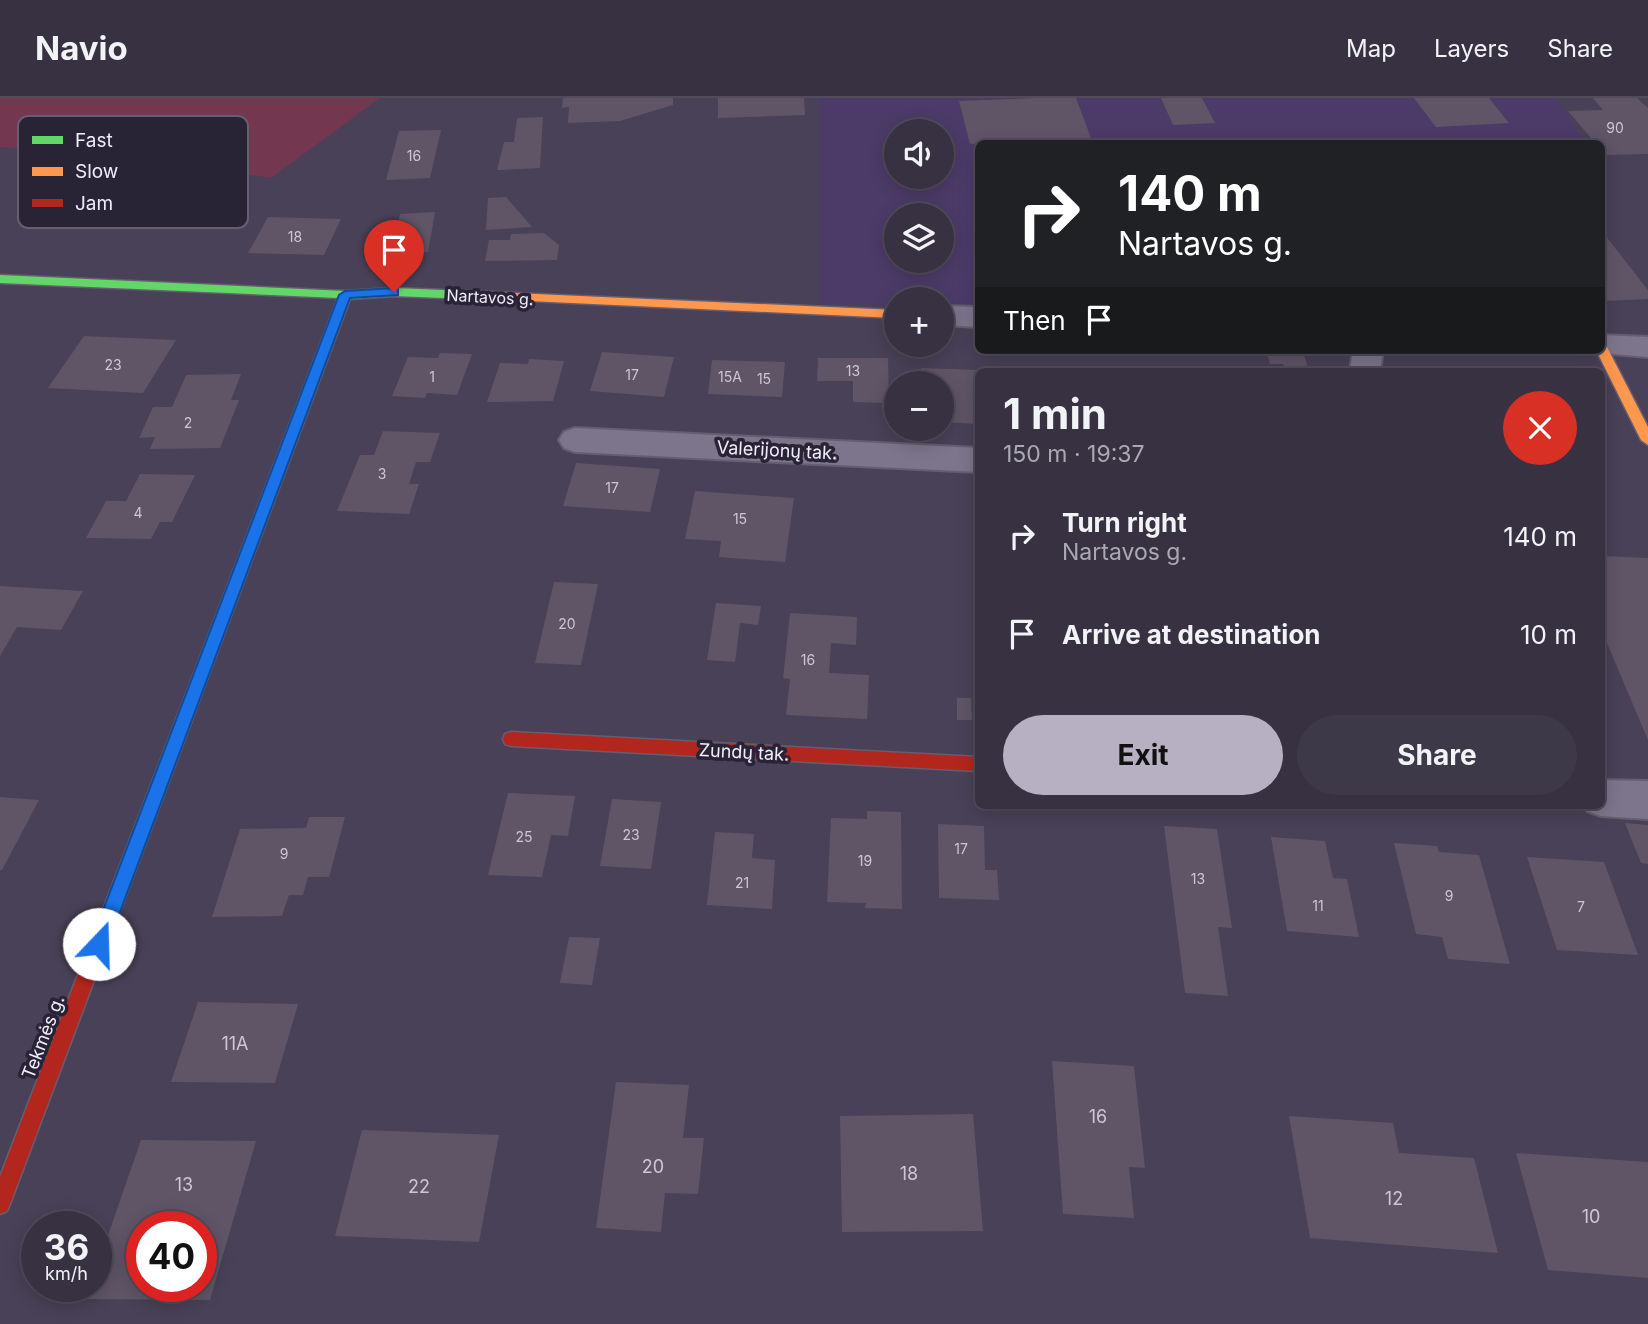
<!DOCTYPE html>
<html lang="en">
<head>
<meta charset="utf-8">
<style>
	body { margin:0; font-family:Inter,sans-serif; background:#3e3948; color:#f1f3f6; height:100vh; display:flex; flex-direction:column; font-size:26px; white-space:nowrap }
	* { box-sizing:border-box; margin:0 }
	p { font-size:23px; color:#aaa9b1 }
	.icon { flex:none; width:38px; height:38px; fill:none; stroke:currentColor; stroke-width:2; stroke-linecap:round; stroke-linejoin:round }
	.map { position:relative; flex:1; overflow:hidden }
	.sheet { position:absolute; left:975px; top:270px; width:630px; height:441px; display:flex; flex-direction:column; background:#373141; border-radius:10px; box-shadow:0 4px 18px #0003,0 0 0 2px #514c5a }
	.sheet>* { flex:none }
	.banner { position:absolute; left:975px; top:42px; width:630px; height:214px; border-radius:10px; box-shadow:0 4px 18px #0003,0 0 0 2px #514c5a; background:#202124; color:#fff; overflow:hidden }
	.fabs { position:absolute; left:884px; top:21px; display:grid; gap:14px }
	.fabs a { display:grid; place-items:center; width:70px; height:70px; border-radius:50%; background:#373141; box-shadow:0 4px 18px #0003,0 0 0 2px #514c5a; font-size:35px }
	.speed { position:absolute; left:21px; top:1113px; display:flex; gap:14px; font-size:35px; font-weight:700; text-align:center }
	.speed>* { display:grid; place-content:center; width:91px; height:91px; border-radius:50%; background:#373141; box-shadow:0 4px 18px #0003,0 0 0 2px #514c5a; line-height:1 }
	.speed small { font-size:18px; font-weight:400 }
	.speed .limit { border:10px solid #d22; background:#fff; color:#111 }
	.pin { position:absolute; display:grid; place-items:center; width:60px; height:60px; color:#fff; margin:-72px -30px; border-radius:50% 50% 50% 0; rotate:-45deg; box-shadow:0 0 7px #0007 }
	.pin .icon { rotate:45deg }
	.me { position:absolute; width:77px; margin:-38px; rotate:21deg; stroke-linejoin:round; filter:drop-shadow(0 0 5px #0008) }
	.turn { display:flex; align-items:center; gap:24px; height:147px; padding:0 28px; font-size:32px }
	.turn .icon { width:91px; height:91px; stroke-width:2.5 }
	.turn b { display:block; font-size:49px; line-height:60px }
	.then { display:flex; align-items:center; height:66px; padding:0 28px; background:#0003; gap:14px; font-size:26px }
	.round { display:grid; place-items:center; flex:none; width:74px; height:74px; border-radius:37px; background:#3e3948 }
	.summary { display:flex; align-items:center; justify-content:space-between; height:119px; padding:0 28px }
	h1 { font-size:42px; font-weight:700; line-height:52px }
	.primary-button { display:flex; gap:14px; margin-top:auto; padding:14px 28px }
	.primary-button a { flex:1; height:80px; border-radius:42px; background:#b6b0c2; color:#111; font-size:28px; font-weight:700; line-height:80px; text-align:center }
	.primary-button a+a { background:#3e3948; color:#f1f3f6 }
	ul { padding:0; list-style:none }
	li { display:flex; align-items:center; gap:21px; height:98px; padding:0 28px }
	li div { flex:1 }
	li b { display:block; font-size:26px }
	li em { font-style:normal }
	header { display:flex; align-items:center; gap:42px; box-sizing:border-box; height:98px; padding:0 35px; background:#373141; border-bottom:2px solid #514c5a }
	header strong { font-size:33px }
	nav { display:flex; gap:38px; margin-inline-start:auto; font-size:24px }
	.map>svg:first-child { display:block }
</style>
</head>
<body>
<header>
<strong>Navio</strong>
<nav><a>Map</a><a>Layers</a><a>Share</a></nav>
</header>
<div class="map">
<svg width="1648" height="1226" viewBox="0 0 1648 1226">
	<rect width="100%" height="100%" fill="#494157"/>
	<path fill="#4c3b68" fill-rule="evenodd" d="M820 0H1556L1586 45 978 46V210L942 209V201H896V207L820 205ZM896 33H942V79H896ZM896 117H942V163H896Z"/>
	<path fill="#73374f" d="M0 0H380L271 80 169 64 0 49Z"/>
	<path fill="#5f5567" fill-rule="evenodd" d="M563 0H673V7L620 23 568 25 569 9 562 10Z
		M718 0H804L805 17 718 20Z
		M1035 0H1076L1091 40 970 46 959 3Z
		M1161 0H1202L1215 25 1173 27Z
		M1414 0H1489L1509 25 1436 29Z
		M1593 0H1637L1648 10V56L1606 57 1601 52V46H1596L1568 13 1603 12Z
		M543 19 540 70 497 72 504 44H514L517 20Z
		M441 32 430 80 386 82 399 33Z
		M506 99 532 129 486 132 488 100Z
		M435 114 428 154 392 156 400 116Z
		M268 119 341 121 324 157 248 155Z
		M1601 132 1648 192V201L1603 203 1601 201Z
		M544 135 559 147 557 162 485 163 489 142H510L511 136Z
		M84 238 176 242 143 295 48 290Z
		M602 254 674 259 664 299 590 293Z
		M440 255 472 256 457 297 427 295 425 300 392 298 408 259 438 260Z
		M1267 255 1304 257 1309 273H1285L1283 266H1270Z
		M818 260H888L889 305 853 304V283H817Z
		M529 261 564 263 553 303 487 304 500 265 528 266Z
		M712 262 785 264 782 299 708 296Z
		M921 270 978 272V326L942 324V285H920Z
		M241 276 231 302H239L220 350 150 351 155 339 139 340 153 309H172L186 277Z
		M383 333 440 335 430 364H416L409 386H419L409 416 337 413 360 357H374Z
		M576 365 660 371 650 414 563 408Z
		M140 376 195 377 172 424H160L151 441 86 440 106 403H126Z
		M695 393 794 400 785 464 719 459 721 443 685 441Z
		M1601 458 1648 460V642L1601 531Z
		M554 484 598 486 581 567 535 565Z
		M0 488 83 493 61 532 17 529 0 558Z
		M716 505 761 508 758 527 740 525 735 564 707 562Z
		M790 515 857 519 856 547 831 545 829 575 869 577 867 621 786 617 790 581 783 580Z
		M957 600H971L972 622H957Z
		M508 695 575 698 568 738 551 737 542 779 488 777Z
		M0 699 39 702 2 772H0Z
		M612 701 661 704 651 771 600 768Z
		M867 713 901 714 902 811 865 810 866 805 827 804 831 720 867 721Z
		M309 719H345L329 779H308L303 797H289L282 818 212 819 240 731 306 730Z
		M1625 725 1648 727V766L1641 765Z
		M938 726 984 728 985 772H997L999 802 939 800Z
		M1164 728 1217 731 1232 830 1218 829 1228 898 1185 895Z
		M715 734 754 736 752 760 775 762 772 811 707 807Z
		M1271 739 1325 743 1333 780 1347 781 1359 839 1287 833Z
		M1394 745 1437 748 1439 754 1479 757 1510 866 1448 861 1442 839 1416 836Z
		M1527 759 1604 764 1638 857 1557 852Z
		M569 839 600 840 592 887 560 885Z
		M198 904 298 906 275 985 171 984Z
		M1052 963 1134 968 1145 1070 1129 1069 1134 1120 1063 1116Z
		M616 984 689 987 683 1040H704L698 1096 665 1095 661 1134 596 1130Z
		M973 1016 983 1133 842 1134 840 1018Z
		M1289 1018 1393 1025 1399 1055 1474 1060 1498 1155 1310 1140Z
		M362 1032 499 1037 479 1144 335 1138Z
		M141 1042 256 1043 210 1202 86 1201 91 1188H96V1172ZM142 1129H201V1188H142Z
		M1516 1055 1648 1064V1180L1548 1172Z"/>
	<g fill="none" stroke-linecap="round" stroke-linejoin="round">
		<g stroke="#655e70" stroke-width="4">
			<path id="street" d="M942 208 978 209V229L942 227Z
				M1601 237 1648 239V259L1590 254 1589 252H1601Z
				M1353 252H1383L1380 273H1350Z
				M575 330 978 350V374L575 354 564 350 559 342 564 334Z
				M1601 682 1648 683V721L1601 718 1587 713 1584 707H1601Z"/>
		</g>
		<g stroke="#655e70" stroke-width="3">
			<path id="fast" d="M0 177 345 193 394 190 468 193 474 197 468 201 394 198 350 201 190 627 184 629 178 627 176 622 338 200 0 185Z"/>
		</g>
		<g stroke="#655e70" stroke-width="3">
			<path id="slow" d="M468 193 896 212V220L464 200 462 197Z
				M1601 245 1607 249 1648 329V347L1641 342 1596 252H1601Z"/>
		</g>
		<g stroke="#655e70" stroke-width="3">
			<path id="jam" d="M184 615 190 617 192 622 10 1106 7 1113 0 1116V1079L176 622 178 617Z
				M511 634 978 659V673L511 648 505 646 503 641 505 636Z"/>
		</g>
		<use href="#street" fill="#7d758b" fill-rule="evenodd"/>
		<use href="#fast" fill="#63d668" fill-rule="evenodd"/>
		<use href="#slow" fill="#ff974d" fill-rule="evenodd"/>
		<use href="#jam" fill="#b3261e" fill-rule="evenodd"/>
	</g>
	<path fill="#1a73e8" stroke="#114b97" stroke-width="2" d="M394 190 398 191V197L350 200 108 846 105 852 99 855 92 852 90 846 339 197 345 193Z"/>
	<g text-anchor="middle" dominant-baseline="central" stroke-width="7" stroke-linejoin="round" paint-order="stroke">
		<g font-size="14" fill="#ccc6d7">
			<text x="1615" y="29">90</text>
			<text x="414" y="57">16</text>
			<text x="295" y="138">18</text>
			<text x="113" y="266">23</text>
			<text x="853" y="272">13</text>
			<text x="632" y="276">17</text>
			<text x="432" y="278">1</text>
			<text x="730" y="278">15A</text>
			<text x="764" y="280">15</text>
			<text x="188" y="324">2</text>
			<text x="382" y="375">3</text>
			<text x="612" y="389">17</text>
			<text x="138" y="414">4</text>
			<text x="740" y="420">15</text>
			<text x="567" y="525">20</text>
			<text x="808" y="561">16</text>
			<text x="631" y="736">23</text>
			<text x="524" y="738">25</text>
			<text x="961" y="750">17</text>
			<text x="284" y="755">9</text>
			<text x="865" y="762">19</text>
			<text x="1198" y="780">13</text>
			<text x="742" y="784">21</text>
			<text x="1449" y="797">9</text>
			<text x="1318" y="807">11</text>
			<text x="1581" y="808">7</text>
		</g>
		<g font-size="16" fill="#f1ecfc" stroke="#292336">
			<text transform="translate(490 199) rotate(3)">Nartavos g.</text>
		</g>
		<g font-size="18" fill="#f1ecfc" stroke="#292336">
			<text transform="translate(777 352) rotate(3)">Valerijonų tak.</text>
			<text transform="translate(744 654) rotate(3)">Zundų tak.</text>
			<text transform="translate(43 939) rotate(-69)">Tekmės g.</text>
		</g>
		<g font-size="18" fill="#ccc6d7">
			<text x="235" y="945">11A</text>
			<text x="1098" y="1018">16</text>
			<text x="653" y="1068">20</text>
			<text x="909" y="1075">18</text>
			<text x="184" y="1086">13</text>
			<text x="419" y="1088">22</text>
			<text x="1394" y="1100">12</text>
			<text x="1591" y="1118">10</text>
		</g>
	</g>
	<rect x="18" y="18" width="230" height="112" rx="10" fill="#292336" stroke="#655f71" stroke-width="2"/>
	<rect x="32" y="38" width="31" height="8" fill="#63d668"/>
	<rect x="32" y="69" width="31" height="9" fill="#ff974d"/>
	<rect x="32" y="101" width="31" height="8" fill="#b3261e"/>
	<g font-size="19" fill="#f1ecfc">
		<text x="75" y="49">Fast</text>
		<text x="75" y="80">Slow</text>
		<text x="75" y="112">Jam</text>
	</g>
</svg>
<div class="fabs">
<a><svg class="icon" aria-label="sound" viewBox="0 0 24 24"><path d="M4 9h4l5-4v14l-5-4H4zM17 9q2 3 0 6"/></svg></a>
<a><svg class="icon" aria-label="layers" viewBox="0 0 24 24"><path d="M12 4l9 5-9 5-9-5zM3 14l9 5 9-5"/></svg></a>
<a>+</a>
<a>−</a>
</div>
<div class="speed"><div>36<small>km/h</small></div><div class="limit">40</div></div>
<div class="pin" style="left:394px;top:194px;background:#d93025"><svg class="icon" aria-label="arrive" viewBox="0 0 24 24"><path d="M6 21V4h12l-3 4 3 4H6"/></svg></div>
<svg class="me" style="left:99px;top:846px" viewBox="-20 -20 40 40"><circle r="19" fill="#fff"/><path d="M0-13L10 11 0 6-10 11z" fill="#1a73e8"/></svg>
<div class="banner">
<div class="turn"><svg class="icon" aria-label="right" viewBox="0 0 24 24"><path d="M7 20v-9h11M14 6l5 5-5 5"/></svg><div><b>140 m</b>Nartavos g.</div></div>
<div class="then">Then<svg class="icon" aria-label="arrive" viewBox="0 0 24 24"><path d="M6 21V4h12l-3 4 3 4H6"/></svg></div>
</div>
<section class="sheet">
<div class="summary"><div><h1>1 min</h1><p>150 m · 19:37</p></div><a class="round" style="background:#d93025;color:#fff"><svg class="icon" aria-label="close" viewBox="0 0 24 24"><path d="M6 6l12 12M18 6L6 18"/></svg></a></div>
<ul>
<li><svg class="icon" aria-label="right" viewBox="0 0 24 24"><path d="M7 20v-9h11M14 6l5 5-5 5"/></svg><div><b>Turn right</b><p>Nartavos g.</p></div><em>140 m</em></li>
<li><svg class="icon" aria-label="arrive" viewBox="0 0 24 24"><path d="M6 21V4h12l-3 4 3 4H6"/></svg><div><b>Arrive at destination</b></div><em>10 m</em></li>
</ul>
<div class="primary-button"><a>Exit</a><a>Share</a></div>
</section>
</div>
</body>
</html>
